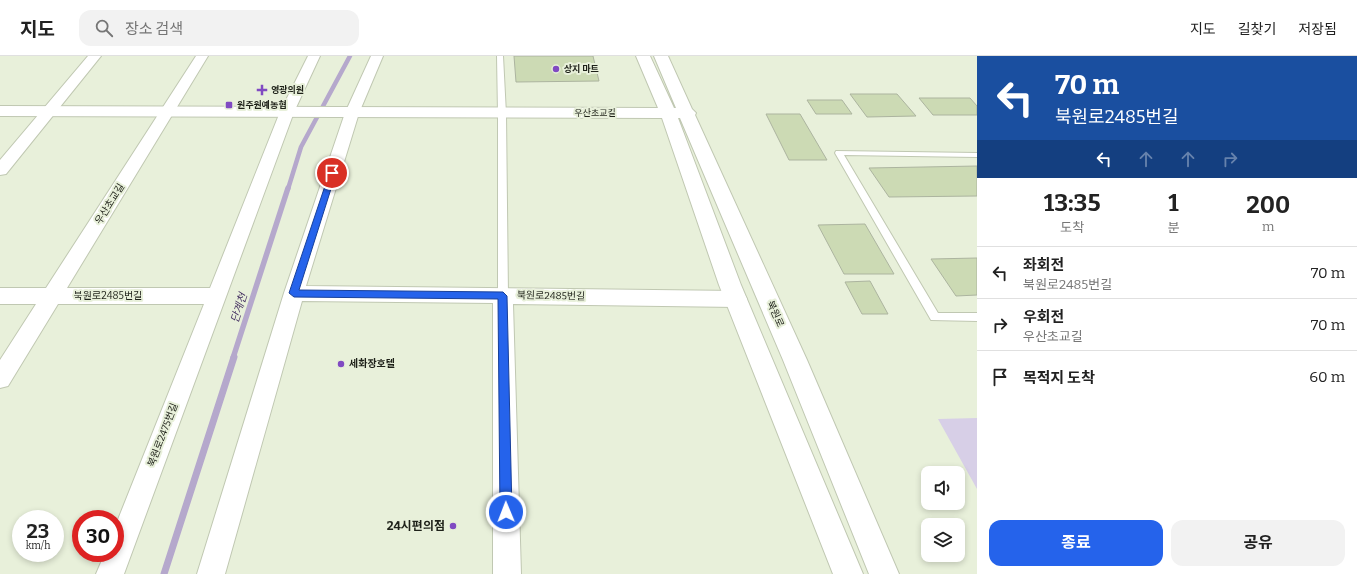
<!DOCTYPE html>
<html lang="ko">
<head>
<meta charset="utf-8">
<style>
	body { margin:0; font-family:Bitter,"Noto Sans KR",serif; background:#f2f2f2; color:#222; height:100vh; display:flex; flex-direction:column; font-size:15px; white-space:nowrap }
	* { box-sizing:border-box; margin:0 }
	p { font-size:13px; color:#767676 }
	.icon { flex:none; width:22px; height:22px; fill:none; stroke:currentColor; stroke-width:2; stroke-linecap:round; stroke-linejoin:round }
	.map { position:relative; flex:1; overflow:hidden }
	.sheet { display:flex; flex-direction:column; background:#fff; width:380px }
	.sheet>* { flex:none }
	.guide { background:#1a4fa0; color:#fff; overflow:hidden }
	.fabs { position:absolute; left:921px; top:410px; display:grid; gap:8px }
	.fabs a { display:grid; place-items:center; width:44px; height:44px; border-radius:8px; background:#fff; box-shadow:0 2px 6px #0003; font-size:20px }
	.speed { position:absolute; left:12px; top:454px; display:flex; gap:8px; font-size:20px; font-weight:700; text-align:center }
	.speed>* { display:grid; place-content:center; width:52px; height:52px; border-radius:50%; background:#fff; box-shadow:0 2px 6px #0003; line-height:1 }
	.speed small { font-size:10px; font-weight:400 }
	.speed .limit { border:6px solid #d22; background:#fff; color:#111 }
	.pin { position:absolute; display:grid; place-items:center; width:34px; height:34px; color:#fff; margin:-17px; border:2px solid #fff; border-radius:50%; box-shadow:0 1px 4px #0007 }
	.me { position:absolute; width:44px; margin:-22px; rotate:359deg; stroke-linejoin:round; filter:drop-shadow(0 0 3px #0008) }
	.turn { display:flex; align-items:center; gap:14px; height:84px; padding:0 12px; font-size:18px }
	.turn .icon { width:52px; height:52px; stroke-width:2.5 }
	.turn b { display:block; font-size:28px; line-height:34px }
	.lanes { display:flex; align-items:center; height:38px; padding:0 12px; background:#0003; justify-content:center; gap:20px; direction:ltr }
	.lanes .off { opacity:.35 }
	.eta { display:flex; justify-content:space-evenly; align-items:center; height:68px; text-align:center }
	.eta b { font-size:24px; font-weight:700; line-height:28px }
	.action { display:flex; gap:8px; margin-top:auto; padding:8px 12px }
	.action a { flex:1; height:46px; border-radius:12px; background:#2563eb; color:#fff; font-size:16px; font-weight:700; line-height:46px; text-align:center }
	.action a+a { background:#f2f2f2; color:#222 }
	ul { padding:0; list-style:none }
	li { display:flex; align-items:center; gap:12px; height:52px; padding:0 12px; border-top:1px solid #e0e0e0 }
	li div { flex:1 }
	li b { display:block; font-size:15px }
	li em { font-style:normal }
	header { display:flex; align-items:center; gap:24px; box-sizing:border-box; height:56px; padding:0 20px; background:#fff; border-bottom:1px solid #e0e0e0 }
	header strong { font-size:19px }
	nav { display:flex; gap:22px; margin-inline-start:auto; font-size:14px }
	.search { width:280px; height:36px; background:#f2f2f2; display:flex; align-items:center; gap:10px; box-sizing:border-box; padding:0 14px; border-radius:12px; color:#767676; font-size:15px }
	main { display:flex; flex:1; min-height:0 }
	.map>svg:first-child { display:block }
</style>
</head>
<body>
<header>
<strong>지도</strong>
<div class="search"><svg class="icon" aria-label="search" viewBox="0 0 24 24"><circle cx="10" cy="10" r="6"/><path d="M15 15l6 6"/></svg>장소 검색</div>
<nav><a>지도</a><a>길찾기</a><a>저장됨</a></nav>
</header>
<main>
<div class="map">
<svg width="977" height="518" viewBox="0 0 977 518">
	<rect width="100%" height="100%" fill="#e8f0da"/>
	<path fill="#d7cfe7" d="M977 362V433L938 363Z"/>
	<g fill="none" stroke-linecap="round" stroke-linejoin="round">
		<path stroke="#b5a8cc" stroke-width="4.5" d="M288 133 301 91 350 0"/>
		<path stroke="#b5a8cc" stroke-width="5.5" d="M233 302 288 132"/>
		<path stroke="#b5a8cc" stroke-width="7" d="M164 518 234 301"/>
	</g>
	<path fill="#ccdab4" stroke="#acb49f" d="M514 0H593L599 25 516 26Z
		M850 38H897L916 60 867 61Z
		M919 42H970L977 50V59H933Z
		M807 44H842L852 58H816Z
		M766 58H800L827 104H789Z
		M977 110V140L889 141 869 112Z
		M865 168 894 218H844L818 169Z
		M977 202V239L956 240 931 203Z
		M870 225 888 258H862L845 226Z"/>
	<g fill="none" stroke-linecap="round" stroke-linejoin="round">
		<g stroke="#c0c8b2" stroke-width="2">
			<path id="service" d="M497 0H503L506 58 508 240 506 243H500L498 240V58Z
				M836 95 977 97V101L844 99 938 257H977V265L931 264 835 97Z"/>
		</g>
		<g stroke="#c0c8b2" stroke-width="2">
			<path id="minor" d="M88 0H101L6 118 0 119V104Z
				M196 0H208L67 232H210L280 56 308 0H320L294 56 124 518H96L105 497H115V471L204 248H58L8 330 0 332V304L36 248H0V232H46Z
				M371 0H383L359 57 306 230 737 235 744 238 747 243 744 248 737 251 513 248 521 518H493V247L302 245 225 518H197L284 237 345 57Z"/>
		</g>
		<g stroke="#c0c8b2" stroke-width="2">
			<path id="tertiary" d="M636 0H650L674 52H676L654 0H668L692 53 696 57 695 59 807 304 899 518H869L783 304 680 62H678L741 229 863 518H833L719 229 662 62 0 60V50L658 52Z"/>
		</g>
		<use href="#service" fill="#fff" fill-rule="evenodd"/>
		<use href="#minor" fill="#fff" fill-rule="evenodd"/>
		<use href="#tertiary" fill="#fff" fill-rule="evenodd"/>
	</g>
	<path fill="#2563eb" stroke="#184099" d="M330 115H335L336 117 299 234 503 236 507 240 512 456 510 460 506 462 502 460 500 456 498 243 294 241 289 237Z"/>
	<g fill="#804ac2" stroke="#e8f0da" stroke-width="1.5">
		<circle cx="556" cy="13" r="4"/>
		<path d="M260 28h4v4h4v4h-4v4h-4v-4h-4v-4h4z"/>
		<rect x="225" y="45" width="8" height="8" rx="2"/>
		<circle cx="341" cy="308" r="4"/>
		<circle cx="453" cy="470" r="4"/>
	</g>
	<g text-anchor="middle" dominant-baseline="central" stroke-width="4" stroke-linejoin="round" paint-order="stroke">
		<g font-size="9" font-weight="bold" fill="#1e2119" stroke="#e8f0da" text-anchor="start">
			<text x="564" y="13">상지 마트</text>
			<text x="271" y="34">영광의원</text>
			<text x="237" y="49">원주원예농협</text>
		</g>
		<g font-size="9" fill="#1e2119" stroke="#e8f0da">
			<text x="595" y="57">우산초교길</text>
		</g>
		<g font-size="10" fill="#1e2119" stroke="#e8f0da">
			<text transform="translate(110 148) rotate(-58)">우산초교길</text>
			<text x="108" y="240">북원로2485번길</text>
			<text transform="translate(551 240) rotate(1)">북원로2485번길</text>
			<text transform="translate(775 258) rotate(66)">북원로</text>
			<text transform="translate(163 379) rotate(-69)">북원로2475번길</text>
		</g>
		<g font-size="10" font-weight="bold" fill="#1e2119" stroke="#e8f0da" text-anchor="start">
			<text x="349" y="308">세화장호텔</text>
		</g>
		<g font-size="11" font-style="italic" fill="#483464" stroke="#e8f0da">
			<text transform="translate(239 252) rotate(-72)">단계천</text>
		</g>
		<g font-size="12" font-weight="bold" fill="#1e2119" stroke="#e8f0da" text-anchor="end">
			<text x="445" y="470">24시편의점</text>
		</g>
	</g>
</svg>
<div class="fabs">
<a><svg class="icon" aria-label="sound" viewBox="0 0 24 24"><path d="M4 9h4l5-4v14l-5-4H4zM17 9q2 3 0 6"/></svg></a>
<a><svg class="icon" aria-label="layers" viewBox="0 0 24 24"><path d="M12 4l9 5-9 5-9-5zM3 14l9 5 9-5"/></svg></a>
</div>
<div class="speed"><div>23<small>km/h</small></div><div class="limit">30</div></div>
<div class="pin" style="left:332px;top:117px;background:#d93025"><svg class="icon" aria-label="arrive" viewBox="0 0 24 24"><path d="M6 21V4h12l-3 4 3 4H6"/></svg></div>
<svg class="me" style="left:506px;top:456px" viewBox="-20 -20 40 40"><circle r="17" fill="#2563eb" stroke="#fff" stroke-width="3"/><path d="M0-11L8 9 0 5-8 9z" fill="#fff"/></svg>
</div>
<section class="sheet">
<div class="guide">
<div class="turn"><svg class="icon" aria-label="left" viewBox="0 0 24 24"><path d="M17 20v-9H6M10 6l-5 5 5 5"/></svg><div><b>70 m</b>북원로2485번길</div></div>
<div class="lanes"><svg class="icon" aria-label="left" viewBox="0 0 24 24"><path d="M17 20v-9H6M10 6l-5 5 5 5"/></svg><svg class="icon off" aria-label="ahead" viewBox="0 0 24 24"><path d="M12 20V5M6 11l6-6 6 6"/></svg><svg class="icon off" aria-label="ahead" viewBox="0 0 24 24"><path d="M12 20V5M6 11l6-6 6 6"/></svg><svg class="icon off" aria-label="right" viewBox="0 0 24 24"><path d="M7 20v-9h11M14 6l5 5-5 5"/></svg></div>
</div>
<div class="eta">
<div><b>13:35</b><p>도착</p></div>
<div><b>1</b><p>분</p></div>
<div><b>200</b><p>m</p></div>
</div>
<ul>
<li><svg class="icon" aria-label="left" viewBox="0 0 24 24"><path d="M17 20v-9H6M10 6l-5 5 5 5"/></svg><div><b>좌회전</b><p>북원로2485번길</p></div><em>70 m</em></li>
<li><svg class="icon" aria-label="right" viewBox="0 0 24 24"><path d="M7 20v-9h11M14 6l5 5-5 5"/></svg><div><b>우회전</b><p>우산초교길</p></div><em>70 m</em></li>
<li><svg class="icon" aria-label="arrive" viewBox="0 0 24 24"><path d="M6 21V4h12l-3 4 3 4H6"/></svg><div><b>목적지 도착</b></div><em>60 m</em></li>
</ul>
<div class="action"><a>종료</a><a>공유</a></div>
</section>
</main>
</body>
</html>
